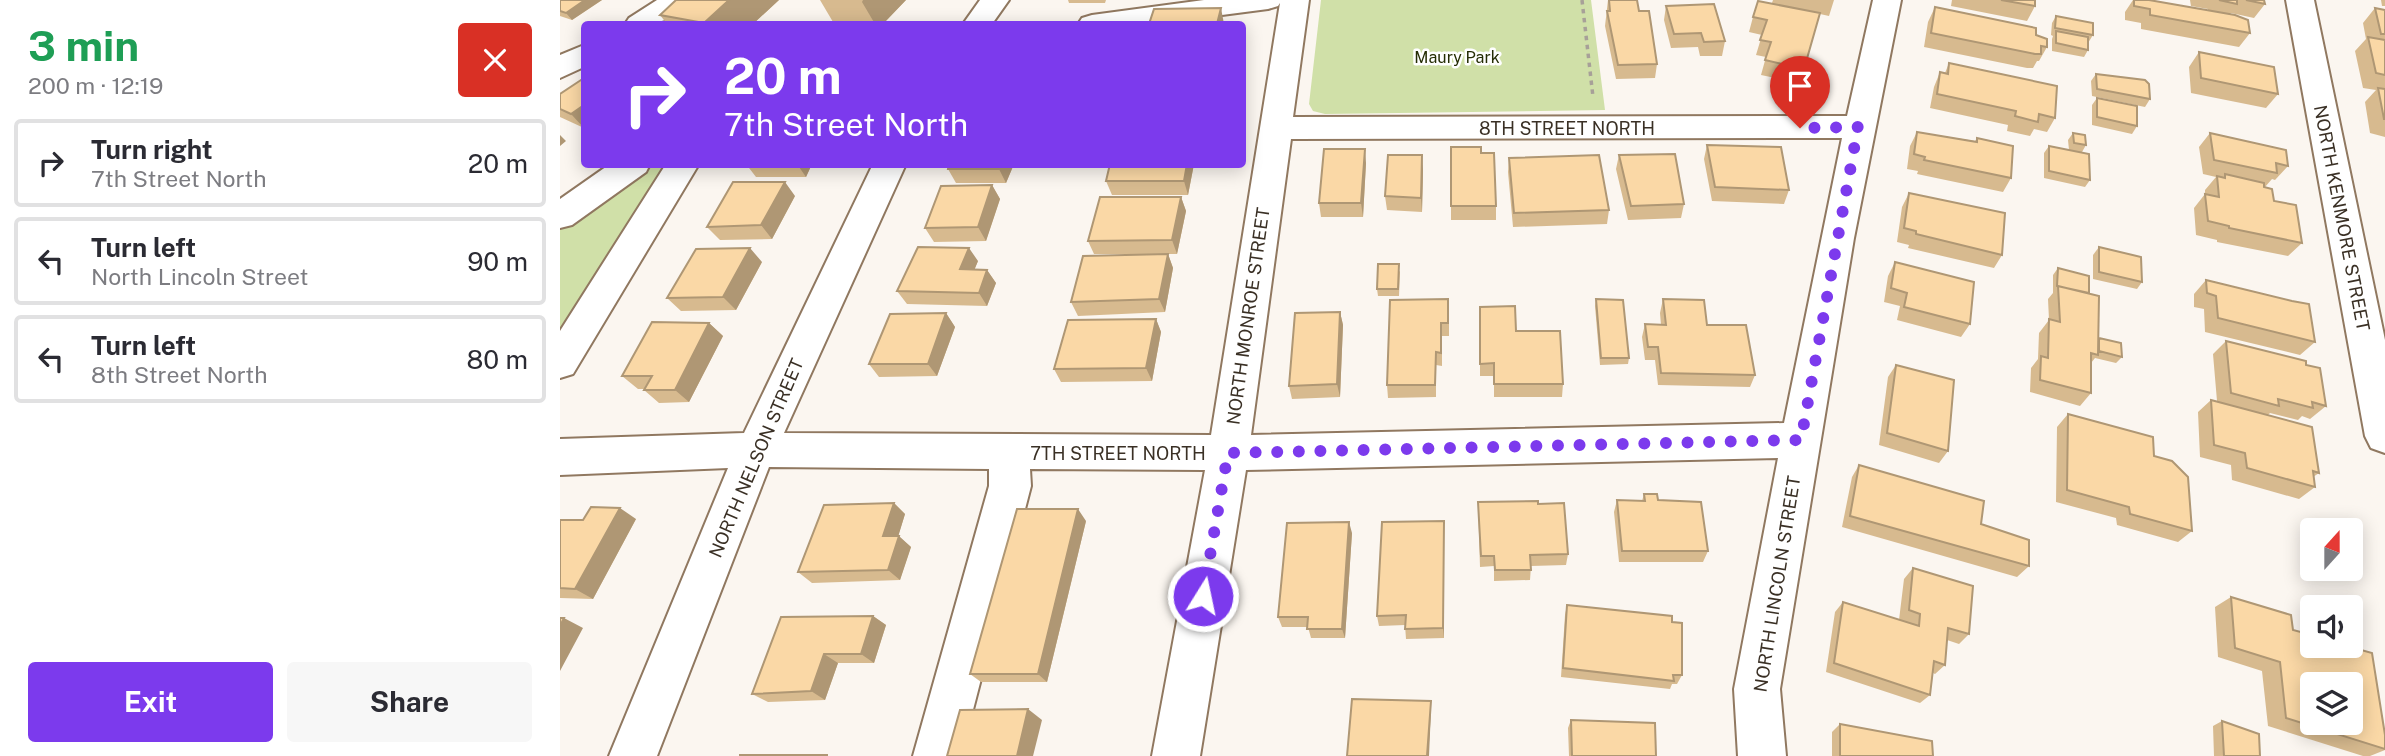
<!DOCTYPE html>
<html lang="en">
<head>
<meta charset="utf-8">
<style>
	body { margin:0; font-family:"Public Sans",sans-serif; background:#f7f7f7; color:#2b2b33; height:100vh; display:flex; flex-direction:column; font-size:26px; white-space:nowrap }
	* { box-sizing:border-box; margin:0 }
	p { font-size:23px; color:#7c7c81 }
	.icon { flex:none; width:38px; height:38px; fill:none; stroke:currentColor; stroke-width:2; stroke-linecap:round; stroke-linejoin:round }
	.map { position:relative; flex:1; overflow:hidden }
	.sheet { display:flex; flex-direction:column; background:#fff; width:560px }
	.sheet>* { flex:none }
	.hud { position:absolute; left:21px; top:21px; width:665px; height:147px; border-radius:7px; box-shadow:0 4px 18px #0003; background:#7c3aed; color:#fff; overflow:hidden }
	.needle { width:46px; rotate:21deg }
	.buttons { position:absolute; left:1740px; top:518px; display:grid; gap:14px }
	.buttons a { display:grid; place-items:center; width:63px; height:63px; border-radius:7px; background:#fff; box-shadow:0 4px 18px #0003; font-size:35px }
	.pin { position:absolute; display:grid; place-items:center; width:60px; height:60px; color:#fff; margin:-72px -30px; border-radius:50% 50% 50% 0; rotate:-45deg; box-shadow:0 0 7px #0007 }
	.pin .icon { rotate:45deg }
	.me { position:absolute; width:77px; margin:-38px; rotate:10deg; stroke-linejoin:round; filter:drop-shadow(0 0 5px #0008) }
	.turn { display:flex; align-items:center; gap:24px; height:147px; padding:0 28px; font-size:32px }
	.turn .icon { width:91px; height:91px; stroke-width:2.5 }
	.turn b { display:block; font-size:49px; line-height:60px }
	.round { display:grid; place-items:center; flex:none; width:74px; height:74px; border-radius:7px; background:#f7f7f7 }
	.head { display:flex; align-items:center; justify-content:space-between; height:119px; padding:0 28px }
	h1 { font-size:42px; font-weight:700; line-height:52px; color:#1e9e55 }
	.button { display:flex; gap:14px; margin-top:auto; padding:14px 28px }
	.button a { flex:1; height:80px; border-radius:7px; background:#7c3aed; color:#fff; font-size:28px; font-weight:700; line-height:80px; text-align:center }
	.button a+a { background:#f7f7f7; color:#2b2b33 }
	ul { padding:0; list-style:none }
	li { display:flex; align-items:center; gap:21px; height:88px; margin:0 14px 10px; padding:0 14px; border:4px solid #e1e1e2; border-radius:7px }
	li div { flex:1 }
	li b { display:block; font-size:26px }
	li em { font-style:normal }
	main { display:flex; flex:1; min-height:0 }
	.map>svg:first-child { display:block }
</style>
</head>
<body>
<main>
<section class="sheet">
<div class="head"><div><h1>3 min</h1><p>200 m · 12:19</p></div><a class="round" style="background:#d93025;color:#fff"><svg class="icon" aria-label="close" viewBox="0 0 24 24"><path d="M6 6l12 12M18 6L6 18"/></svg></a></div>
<ul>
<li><svg class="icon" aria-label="right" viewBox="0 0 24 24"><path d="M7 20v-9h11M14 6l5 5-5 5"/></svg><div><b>Turn right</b><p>7th Street North</p></div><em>20 m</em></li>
<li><svg class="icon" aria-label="left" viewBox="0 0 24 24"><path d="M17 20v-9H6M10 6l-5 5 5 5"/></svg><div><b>Turn left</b><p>North Lincoln Street</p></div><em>90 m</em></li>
<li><svg class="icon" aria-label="left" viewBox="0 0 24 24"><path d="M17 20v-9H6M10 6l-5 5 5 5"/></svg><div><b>Turn left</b><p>8th Street North</p></div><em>80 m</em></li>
</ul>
<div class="button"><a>Exit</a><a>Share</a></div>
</section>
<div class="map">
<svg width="1825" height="756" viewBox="0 0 1825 756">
	<rect width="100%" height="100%" fill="#fbf6f0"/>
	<path fill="#d0e0a8" d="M761 0H1031L1045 110 765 114 753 111 749 104Z
		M87 165H112L0 340V225Z"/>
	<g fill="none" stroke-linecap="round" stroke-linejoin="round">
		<g stroke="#907860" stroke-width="4">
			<path id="minor" d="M97 0H131C115 24 91 24 65 24L69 18Z
				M420 0H449L432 24H403Z
				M644 0H749L733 117 1287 116 1313 0H1341L1294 238 1220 689 1226 756H1178L1174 689 1218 458 686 470 640 756H592L645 470 470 469 471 486 401 756H353L429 486V469L209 467 97 756H49L168 468 0 475V439L184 433 313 164H346L224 433 651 435 720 3 718 6 708 9 593 24H518L522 18 532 15ZM1282 138 1224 423 691 435 731 139Z
				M1726 0H1754L1825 340V453L1811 448 1805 436Z
				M24 45V67L0 78V55Z
				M50 164H90L86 172 12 225 0 228V199Z
				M106 164H139L13 374 0 378V331Z"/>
		</g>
		<path stroke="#a7a098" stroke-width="3.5" stroke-dasharray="4.5 4.5" stroke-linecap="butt" d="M1022 0 1033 97"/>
		<use href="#minor" fill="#fff" fill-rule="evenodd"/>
	</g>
	<path fill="#d7ba8f" d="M0 0H42L12 20 0 16Z
		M116 0H219L193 24H107L100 15Z
		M260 0H346L323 24H285L273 22Z
		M508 0H546L545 3H509Z
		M1048 0H1077L1079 11 1097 64 1095 78 1056 79 1045 26Z
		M1213 0H1274L1269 16 1260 14 1239 83 1201 75 1206 57 1196 55 1202 35 1189 32 1193 17 1212 3Z
		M1392 0H1475V6L1467 21 1391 6Z
		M1573 0H1589L1648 11V9L1631 6 1630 0H1704L1705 4 1694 18 1671 13 1670 14 1690 33 1679 47 1581 29V23L1565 20V12Z
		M1821 0H1825V6H1822Z
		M1106 6 1165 41 1162 56H1140L1138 47 1111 48 1104 20Z
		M1375 7 1476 35 1487 47 1479 61H1477L1473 68H1467L1364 47 1368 22Z
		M1815 8 1825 10V137L1810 133 1805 102 1816 90 1803 88 1795 51 1806 39 1803 23Z
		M1496 16 1533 35 1528 43V50L1524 57 1492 51V39L1493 36 1491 35 1492 23Z
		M1639 52 1718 94 1706 108 1631 93 1629 67Z
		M1389 63 1495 118 1487 132 1474 129 1470 136 1447 131 1448 125 1370 108 1374 87 1380 72 1385 73Z
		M1536 74 1590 99 1585 107 1532 96 1531 81Z
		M24 78V128L0 117V94Z
		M1537 98 1577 126 1572 134 1532 125V105Z
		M1357 132 1415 141 1417 138 1451 178 1443 192 1357 174 1358 171 1347 169 1350 146Z
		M1513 133 1526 145 1522 152 1530 180 1525 187 1484 178V153L1489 146 1509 150 1508 140Z
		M1650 133 1728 166 1715 180 1712 179 1705 187 1742 243 1728 256 1657 242V240L1636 235 1634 208 1645 194V190L1656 177 1643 174 1639 147Z
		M1147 145 1229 190 1224 204 1152 201 1144 159Z
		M921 153 936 206V220H891V206Z
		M1059 155 1124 204 1121 218 1068 220 1056 169Z
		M949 158 1049 210 1047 224 953 227 948 172Z
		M806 163 803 217H761L759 203Z
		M186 164H252L246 177H196Z
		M454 164 446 183H396L388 169Z
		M550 164H634L628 195H552L546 181Z
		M863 169 862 212 827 210 825 196Z
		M432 185 440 199 426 241 374 242 365 228Z
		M1349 193 1442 255 1434 268 1348 248 1349 245 1337 242 1342 207Z
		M235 196 212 239 160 240 147 227Z
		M621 197 626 211 617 254H534L528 241Z
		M1539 247 1582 282 1577 289 1533 279V255Z
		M608 254 613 268 605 312 518 316 511 302Z
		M418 261 414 270H427L436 283 427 306 347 304 337 291Z
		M202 262 176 310 121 311 107 298Z
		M1335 262 1410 324 1401 337 1337 320 1340 306 1324 302 1328 276Z
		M1498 268 1529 293 1538 339 1539 338 1562 357 1556 363 1535 358 1531 363V393L1520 406 1470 392 1471 368 1478 359 1479 333 1489 320 1488 299 1493 293V275Z
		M840 271 839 296H818L817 289Z
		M1646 280 1755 342 1740 355 1645 332 1644 309 1634 307V294Z
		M1036 299 1069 358 1068 364 1040 365 1035 306Z
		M1103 299 1147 325 1195 375 1190 387 1098 385 1095 360H1085L1082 337 1085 324 1101 325 1100 313Z
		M920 307 956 331 1003 384 1002 397H934V376H920Z
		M780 312 783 325 780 397 732 399 729 386Z
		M386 313 395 327 377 376 319 377 309 364Z
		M889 313V336H882V366L876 365V397L828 398 827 385Z
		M596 319 601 332 592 381 501 382 494 369Z
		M149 323 163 336 129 402 99 403 84 390 85 389H78L62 376Z
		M1666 341 1746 365 1766 406 1750 419 1742 416 1738 420 1710 413 1708 415 1759 473 1753 477 1755 487 1739 499 1672 480 1671 465 1640 457 1638 412 1651 400 1657 401 1653 354Z
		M1336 365 1388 451 1379 463 1319 445 1328 377Z
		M1508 414 1594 456 1632 531 1618 542 1557 525 1556 518 1496 502 1497 427Z
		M1299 465 1421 524 1469 566 1457 577 1282 527 1292 477Z
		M1084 494 1148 551 1143 562H1059L1054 512 1057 500 1082 501Z
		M918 502 978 504 1008 554 1006 565 971 566 970 580 934 581V566L920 567Z
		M334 503 345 514 338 536 351 547 340 580 252 583 238 572Z
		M76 519 33 599 0 598V520Z
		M526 521 487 682H421L410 674Z
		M884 521V638L846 639 845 625 819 626 817 616Z
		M792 533 785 638H751L748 627H722L718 617Z
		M1353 568 1409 634 1399 644 1387 640 1385 665 1375 674 1373 673 1370 695 1360 703 1266 672 1275 612 1283 602 1339 620 1344 579Z
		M1671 597 1733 630 1825 735V750L1810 756H1803L1708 726 1702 671 1658 657 1655 607Z
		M1007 605 1112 622 1122 675 1117 684H1112L1110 689 1001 677 1005 615Z
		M313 616 326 625 314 663H278L265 700 208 702 192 694Z
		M1011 720 1096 756H1009L1008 728Z
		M1662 721 1700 756H1654L1653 726Z
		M1280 724 1373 756H1272V732Z"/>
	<path fill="#af9774" d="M25 0H42L12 20 6 13Z
		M169 0H219L193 24H145L144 23Z
		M303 0H346L323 24H315L302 2Z
		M661 8 664 24H657Z
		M24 105V128L11 114Z
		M0 135 6 141 0 146Z
		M805 149 806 163 803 217 801 203Z
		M862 155 863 169 862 212 861 198Z
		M237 164H252L246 177Z
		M441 164H454L446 183 439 169Z
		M627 164H634L628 195 624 181Z
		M225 182 235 196 212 239 201 225Z
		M432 185 440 199 426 241 418 227Z
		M621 197 626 211 617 254 612 240Z
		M190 248 202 262 176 310 163 297Z
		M409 248 418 261 409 283 400 269Z
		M608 254 613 268 605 312 599 299Z
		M427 270 436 283 427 306 419 293Z
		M780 312 783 325 780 397 777 384Z
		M386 313 395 327 377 376 368 364Z
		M596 319 601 332 592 381 586 368Z
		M149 323 163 336 129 402 115 390Z
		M334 503 345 514 335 547 323 536Z
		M60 508 76 519 33 599 15 589Z
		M518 509 526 521 487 682 478 674Z
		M884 521V638L883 628Z
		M789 522 792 533 785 638 782 629Z
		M339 536 351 547 340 580 328 570Z
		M313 616 326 625 314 663 301 654Z
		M4 618 23 628 0 671V626Z
		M264 654 278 663 265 700 251 691Z
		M871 701V710L869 756H867Z
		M468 709 482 720 473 756H457Z"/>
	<path fill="#fad8a6" stroke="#af9774" stroke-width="2" fill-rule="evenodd" d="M0 0H25L6 13 0 11Z
		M116 0H169L144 23 100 15Z
		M1049 0H1077L1079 11H1089L1097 64 1058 65 1047 11H1050Z
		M1441 0H1475V6Z
		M1574 0H1589L1675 15 1688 20 1690 33 1590 15V9L1574 6Z
		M1659 0H1677V4Z
		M1686 0H1704L1705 4Z
		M1198 1 1260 13 1244 69 1205 60 1211 42 1200 40 1207 20 1193 17Z
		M1154 4 1165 41 1144 42 1141 33 1114 34 1106 6Z
		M1375 7 1476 28V35L1487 39V47L1481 46V54H1475L1371 33Z
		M661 8 657 24H589L594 9Z
		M1815 8 1825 10V34H1821Z
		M1496 16 1533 23V35L1495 28Z
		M1496 31 1528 37V50L1496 43Z
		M1808 37 1825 40V75L1816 73Z
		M1639 52 1714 67 1718 94 1641 78Z
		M1389 63 1497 86 1495 118 1479 114 1478 122 1455 116 1456 111 1377 94 1380 72 1388 74Z
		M1536 74 1585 80 1589 84 1590 99 1537 89Z
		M24 78V105L11 114 0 109V94Z
		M1818 88 1825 89V119H1824Z
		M1537 98 1577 106V126L1537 117Z
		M1357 132 1417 142V138L1453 146 1451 178 1364 160 1365 157 1354 154Z
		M1513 133 1525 135 1526 145 1514 143Z
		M1650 133 1726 150 1728 166 1716 163 1717 173 1654 160Z
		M1147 145 1221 147 1229 190 1155 187Z
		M1489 146 1529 154 1530 180 1489 171Z
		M891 147H921V153H934L936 206H891Z
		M764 149H805L801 203H759Z
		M1115 154 1124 204 1071 206 1059 155Z
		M828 155H862L861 198 825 196Z
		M1039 155 1049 210 954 213 949 158Z
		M389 164H441L439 169H388Z
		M550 164H627L624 181H546Z
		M1665 174 1704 183V187L1712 189 1714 201 1736 205 1742 243 1669 228V226L1648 221 1645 194 1659 197 1657 176 1665 178Z
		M173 182H225L201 225 147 227Z
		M432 185 418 227 365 228 381 186Z
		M1349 193 1445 213 1442 255 1356 234V231L1344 228Z
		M540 197H621L612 240 528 241Z
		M358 247 409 248 400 269 427 270 419 293 337 291Z
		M1539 247 1581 257 1582 282 1539 272Z
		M190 248 163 297 107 298 136 249Z
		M608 254 599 299 511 302 523 256Z
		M1335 262 1414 282 1410 324 1344 307 1347 293 1331 288Z
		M818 264H839L838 289H817Z
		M1498 268 1529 276V293L1497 286Z
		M1646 280 1732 301 1749 304 1755 342 1658 318 1656 296 1647 293Z
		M1498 286 1539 296 1538 355 1531 353V393L1480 380 1481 356 1488 358 1489 319 1500 322Z
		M888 299V323H881V353L876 352 875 385H827L830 300Z
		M1036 299 1063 300 1069 358H1041Z
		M1103 299 1144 300 1147 325H1186L1195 375 1101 373 1098 347H1088L1085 324 1106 325Z
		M955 306 956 331H1000L1003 384H934V363L920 364V307Z
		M780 312 777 384 729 386 735 313Z
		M386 313 368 364H309L330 314Z
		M596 319 586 368 494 369 508 320Z
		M92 322 149 323 115 390H84L92 376H62Z
		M1539 338 1561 343 1562 357 1539 351Z
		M1666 341 1746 361V365L1760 368 1766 406 1752 402 1753 408 1718 399 1719 406 1671 393Z
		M1336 365 1394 380 1388 451 1327 433Z
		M1651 400 1752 427 1759 473 1753 471 1755 487 1687 468 1685 453 1654 445Z
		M1508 414 1593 437 1594 456 1612 461 1628 477 1632 531 1570 514 1569 507 1507 490Z
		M1299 465 1424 501 1421 524 1469 540V566L1290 516Z
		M1084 494H1097L1098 500 1141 502 1148 551H1062L1057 500 1085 501Z
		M978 501V504L1004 503 1008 554 970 555 971 570H935L934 556H921L918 502Z
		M334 503 323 536H339L328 570 238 572 264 505Z
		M31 507 60 508 15 589 0 588V520H23Z
		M457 509H518L478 674H410Z
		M884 521 883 628 845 629 846 615 817 616 822 522Z
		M789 522 782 629H747L748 617H718L727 523Z
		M1353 568 1413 586 1409 634 1388 628 1385 665 1374 661 1370 695 1274 663 1283 602 1359 626 1360 614 1349 610Z
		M1671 597 1731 615 1733 630 1752 635V646H1787L1812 653 1825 735V749L1726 718 1720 662 1675 648ZM1752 684H1790V723H1752Z
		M1007 605 1112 616V622L1122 623V675H1113L1114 681 1003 668Z
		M313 616 301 654H264L251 691 192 694 221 617Z
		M0 618H4L0 626Z
		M792 699 871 701 867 756H787Z
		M468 709 457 756H387L400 710Z
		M1011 720 1095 723 1096 756H1012Z
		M1662 721 1699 734 1700 756H1664Z
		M1280 724 1372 741 1373 756H1280Z
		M180 755H268L180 756Z"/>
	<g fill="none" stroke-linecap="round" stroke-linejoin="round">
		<path stroke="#7c3aed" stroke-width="12" stroke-dasharray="0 21.6" d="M643 596 668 453 1241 440 1298 127 1240 128"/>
	</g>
	<g text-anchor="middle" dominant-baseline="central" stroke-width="5" stroke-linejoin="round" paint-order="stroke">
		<g font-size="16" fill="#252d04" stroke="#fff">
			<text x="897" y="57">Maury Park</text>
		</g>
		<g font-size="18" fill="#3a3025" stroke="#fff">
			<text x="1007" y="128">8TH STREET NORTH</text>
			<text transform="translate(1782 218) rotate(79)">NORTH KENMORE STREET</text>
			<text transform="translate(688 316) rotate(-82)">NORTH MONROE STREET</text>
			<text x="558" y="453">7TH STREET NORTH</text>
			<text transform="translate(196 458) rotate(-67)">NORTH NELSON STREET</text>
			<text transform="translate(1217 584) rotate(-81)">NORTH LINCOLN STREET</text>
		</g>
	</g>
</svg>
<div class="buttons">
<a><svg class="needle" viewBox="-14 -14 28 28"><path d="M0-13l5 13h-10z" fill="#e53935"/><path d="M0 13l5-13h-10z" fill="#7c7c81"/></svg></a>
<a><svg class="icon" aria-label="sound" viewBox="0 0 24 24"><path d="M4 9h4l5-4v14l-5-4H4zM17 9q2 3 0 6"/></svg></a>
<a><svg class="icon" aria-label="layers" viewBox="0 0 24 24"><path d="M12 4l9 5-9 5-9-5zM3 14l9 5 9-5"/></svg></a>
</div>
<div class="pin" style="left:1240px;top:128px;background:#d93025"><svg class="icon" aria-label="arrive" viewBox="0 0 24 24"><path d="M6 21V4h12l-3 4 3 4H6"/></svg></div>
<svg class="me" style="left:643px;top:596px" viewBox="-20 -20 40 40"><circle r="17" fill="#7c3aed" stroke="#fff" stroke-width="3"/><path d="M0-11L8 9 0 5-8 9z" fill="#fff"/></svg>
<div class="hud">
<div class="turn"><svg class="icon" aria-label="right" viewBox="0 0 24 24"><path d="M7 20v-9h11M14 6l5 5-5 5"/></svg><div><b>20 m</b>7th Street North</div></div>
</div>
</div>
</main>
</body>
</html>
